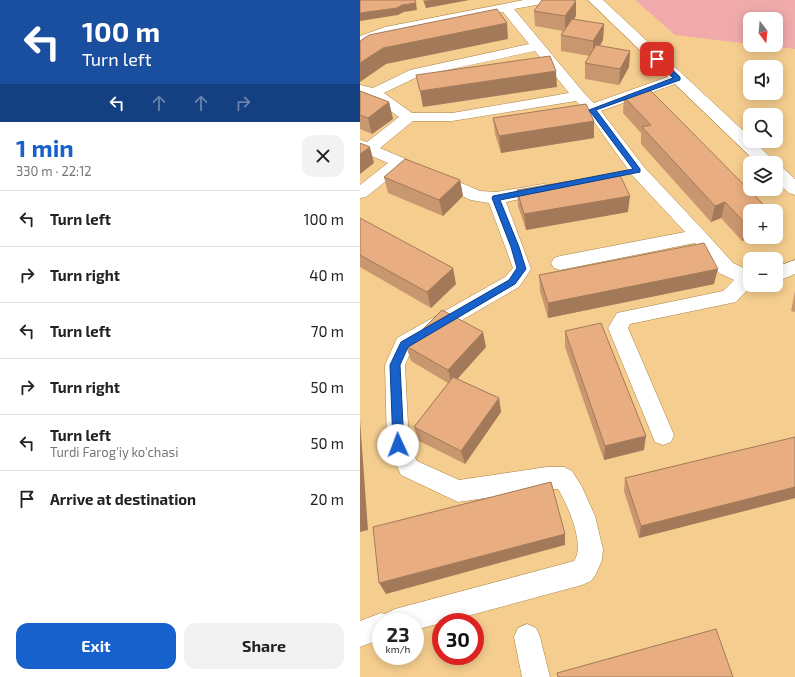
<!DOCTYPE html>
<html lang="en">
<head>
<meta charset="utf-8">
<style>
	body { margin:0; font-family:"Exo 2",sans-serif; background:#f2f2f2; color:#222; height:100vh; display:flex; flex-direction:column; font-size:15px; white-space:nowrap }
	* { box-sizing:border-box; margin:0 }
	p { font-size:13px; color:#767676 }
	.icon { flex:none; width:22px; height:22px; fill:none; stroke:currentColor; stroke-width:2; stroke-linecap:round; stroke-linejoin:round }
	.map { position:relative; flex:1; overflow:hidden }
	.drawer { display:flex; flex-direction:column; background:#fff; width:360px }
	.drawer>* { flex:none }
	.guide { background:#1a4fa0; color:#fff; overflow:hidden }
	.needle { width:26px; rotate:164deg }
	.tools { position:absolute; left:383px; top:12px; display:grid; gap:8px }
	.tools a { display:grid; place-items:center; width:40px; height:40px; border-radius:8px; background:#fff; box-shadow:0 2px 10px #0003; font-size:20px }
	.speed { position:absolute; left:12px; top:613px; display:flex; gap:8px; font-size:20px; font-weight:700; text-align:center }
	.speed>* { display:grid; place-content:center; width:52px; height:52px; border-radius:50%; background:#fff; box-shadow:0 2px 10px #0003; line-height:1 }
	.speed small { font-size:10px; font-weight:400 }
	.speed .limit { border:6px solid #d22; background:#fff; color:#111 }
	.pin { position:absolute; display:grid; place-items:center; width:34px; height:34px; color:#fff; margin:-17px; border-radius:8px; box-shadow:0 2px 6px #0006 }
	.me { position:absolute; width:44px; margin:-22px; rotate:358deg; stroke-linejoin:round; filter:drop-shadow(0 0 3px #0008) }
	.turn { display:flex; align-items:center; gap:14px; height:84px; padding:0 16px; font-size:18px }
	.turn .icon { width:52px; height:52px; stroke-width:2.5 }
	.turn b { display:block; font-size:28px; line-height:34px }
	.lanes { display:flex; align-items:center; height:38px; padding:0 16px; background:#0003; justify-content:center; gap:20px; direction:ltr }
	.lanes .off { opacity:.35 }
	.round { display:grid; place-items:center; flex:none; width:42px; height:42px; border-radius:12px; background:#f2f2f2 }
	.head { display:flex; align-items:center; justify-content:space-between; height:68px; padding:0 16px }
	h1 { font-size:24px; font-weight:700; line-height:30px; color:#1661cc }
	.action { display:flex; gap:8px; margin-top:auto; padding:8px 16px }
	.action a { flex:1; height:46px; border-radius:12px; background:#1661cc; color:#fff; font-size:16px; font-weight:700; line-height:46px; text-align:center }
	.action a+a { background:#f2f2f2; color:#222 }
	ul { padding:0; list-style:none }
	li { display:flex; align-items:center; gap:12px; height:56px; padding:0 16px; border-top:1px solid #e0e0e0 }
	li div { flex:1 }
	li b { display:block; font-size:15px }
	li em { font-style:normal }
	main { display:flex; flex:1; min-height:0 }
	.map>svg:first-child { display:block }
</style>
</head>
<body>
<main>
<section class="drawer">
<div class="guide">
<div class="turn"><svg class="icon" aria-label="left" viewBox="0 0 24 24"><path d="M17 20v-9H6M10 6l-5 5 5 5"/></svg><div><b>100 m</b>Turn left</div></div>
<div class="lanes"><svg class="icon" aria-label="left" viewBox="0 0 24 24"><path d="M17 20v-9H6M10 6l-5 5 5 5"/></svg><svg class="icon off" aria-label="ahead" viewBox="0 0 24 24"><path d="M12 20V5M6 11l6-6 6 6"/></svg><svg class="icon off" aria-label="ahead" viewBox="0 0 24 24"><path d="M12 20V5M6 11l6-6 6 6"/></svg><svg class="icon off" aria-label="right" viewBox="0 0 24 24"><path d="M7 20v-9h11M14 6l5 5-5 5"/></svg></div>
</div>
<div class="head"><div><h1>1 min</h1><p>330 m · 22:12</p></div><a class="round"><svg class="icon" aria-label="close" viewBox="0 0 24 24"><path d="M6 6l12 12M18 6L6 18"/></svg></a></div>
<ul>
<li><svg class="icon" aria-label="left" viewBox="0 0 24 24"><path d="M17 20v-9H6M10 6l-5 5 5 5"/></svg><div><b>Turn left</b></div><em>100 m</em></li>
<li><svg class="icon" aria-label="right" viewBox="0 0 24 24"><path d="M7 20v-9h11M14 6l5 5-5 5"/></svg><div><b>Turn right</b></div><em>40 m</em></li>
<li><svg class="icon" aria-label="left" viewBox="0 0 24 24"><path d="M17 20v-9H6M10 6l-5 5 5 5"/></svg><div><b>Turn left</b></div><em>70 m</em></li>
<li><svg class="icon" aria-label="right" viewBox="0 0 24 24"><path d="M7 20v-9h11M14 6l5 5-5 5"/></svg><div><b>Turn right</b></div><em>50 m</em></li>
<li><svg class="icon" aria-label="left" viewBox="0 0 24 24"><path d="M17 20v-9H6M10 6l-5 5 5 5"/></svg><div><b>Turn left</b><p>Turdi Farog'iy ko'chasi</p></div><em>50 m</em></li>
<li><svg class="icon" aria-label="arrive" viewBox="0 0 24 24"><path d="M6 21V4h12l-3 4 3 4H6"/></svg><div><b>Arrive at destination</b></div><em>20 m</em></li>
</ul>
<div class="action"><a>Exit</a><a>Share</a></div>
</section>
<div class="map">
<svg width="435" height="677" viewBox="0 0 435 677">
	<rect width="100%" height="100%" fill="#f5ce8f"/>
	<path fill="#f0aaab" d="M275 0H435V49L399 45H416V19H390V44L315 35Z"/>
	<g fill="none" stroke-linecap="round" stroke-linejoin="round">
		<g stroke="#a88346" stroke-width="1">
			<path id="minor" d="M164 0H189L187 3 154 9 224 93 234 103 313 75 318 74 323 75 325 78 323 81 241 111 284 167 345 232 373 263 390 271V285H392L376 302 270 324 268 328 314 435 311 442 303 445 295 442 248 328 257 313 363 291 374 280 359 273 335 243 200 270 194 268 191 263 194 258 200 256 325 232 272 175 227 112 216 101 92 121H53L20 148 120 191 136 192 183 184 189 185 191 189 189 193 146 202 171 269 159 287 52 349 45 365 49 445 57 461 99 480 187 467H204L212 471 222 487 235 516 243 549 242 560 236 574 231 581 222 585 55 630V622H21V639L0 647V621L21 613 25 614 35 609 214 561C226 546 207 503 198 489H187L98 502 41 475 27 445 25 365 37 338 145 277 153 268 129 203 111 200 41 169 6 197 0 198V185L28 163 0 151V140L7 142 39 117 9 96 0 93V85L13 88 50 70 169 44 143 12 28 34 0 44V36L25 27ZM175 51 209 93 92 113H52L24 93 59 76Z
				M435 260V274L416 282V267Z
				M167 624 176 628 180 637 190 677H162L154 637 158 628Z"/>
		</g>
		<g stroke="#a88346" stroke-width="1">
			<path id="major" d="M228 0H243L390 137V141H394L416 163H397Z
				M416 165 422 167 435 179V195L429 193 416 181Z"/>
		</g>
		<use href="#minor" fill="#fff" fill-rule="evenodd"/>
		<use href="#major" fill="#fff" fill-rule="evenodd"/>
	</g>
	<path fill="#c8966f" d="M63 0H109L66 8Z
		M216 1V16L214 19 244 24 243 40 240 46 270 51 269 67 259 85 225 79V63L230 56 201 51V35L203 31 175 26 174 11Z
		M0 91 29 102 33 119 12 134 0 129Z
		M264 97 410 211 390 237 382 241 361 218 351 222 281 144V133L263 113Z
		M133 118 234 121V138L141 153 135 134Z
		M24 177 100 180 103 196 83 216 28 193Z
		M157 190 268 212 166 230 158 206Z
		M0 218 96 284 71 308 0 267Z
		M179 275 354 284 188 318 180 291Z
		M435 291V312L431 311Z
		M205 331 284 450 244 460 205 347Z
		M46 346 126 347 97 379 139 398 141 412 105 464 59 441 54 427 88 383 51 361Z
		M435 437V498L279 538 264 491 265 478Z"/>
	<path fill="#a27a5a" d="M71 0H109L66 8 64 1Z
		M216 1V16L205 32V16Z
		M56 3 57 10 44 12 38 15 0 21V13L42 5Z
		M147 23 148 39 26 64 0 82V63L23 48Z
		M244 24 243 40 233 57V41Z
		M270 51 269 67 259 85 260 69Z
		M196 71 197 87 63 107 60 91Z
		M29 102 33 119 12 134 8 118Z
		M234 121V138L141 153 139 136Z
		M10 147 14 163 0 174V154Z
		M100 180 103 196 83 216 79 200Z
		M270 196 268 212 166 230 164 214Z
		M365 202 361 218 351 222 355 206Z
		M390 224V237H394L382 241 387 225Z
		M93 268 96 284 71 308 67 292Z
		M358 269 354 284 188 318V303Z
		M123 332 126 347 92 385 88 370Z
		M139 398 141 412 105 464 101 451Z
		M0 420 8 530 0 532Z
		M286 436 284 450 244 460 245 446Z
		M435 487V498L279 538 281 526Z
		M205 534V545L26 594 19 583Z"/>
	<path fill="#e8ae81" stroke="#a27a5a" d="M0 0H55L56 3 42 5 37 8 0 13Z
		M182 0H212L216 1 205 16 174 11Z
		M137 9 147 23 23 48 0 63V41L9 35Z
		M212 19 244 24 233 41 201 35Z
		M236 45 270 51 260 69 225 63Z
		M190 56 196 71 60 91 56 75Z
		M289 89 410 211H390V224L387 225 365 202 355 206 282 127 291 125 264 97Z
		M0 91 29 102 8 118 0 115Z
		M226 104 234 121 139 136 133 118Z
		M0 143 10 147 0 154Z
		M45 159 100 180 79 200 24 177Z
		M259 173 270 196 164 214 157 190Z
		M0 218 93 268 67 292 0 255Z
		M344 243 358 269 188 303 179 275Z
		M82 310 123 332 88 370 46 346Z
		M241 323 286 436 245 446 205 331Z
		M93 377 139 398 101 451 54 427Z
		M435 437V487L281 526 265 478Z
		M191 482 205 534 19 583 13 527Z
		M356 629 373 677H198L197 673Z"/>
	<path fill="#1661cc" stroke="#0e3f85" d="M295 57H299L320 77V80L236 110 280 169V172L140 200 159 247 166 269 155 284 48 347 40 365 44 445 42 448 38 449 35 448 33 445 30 365 41 342 149 280 157 268 151 247 132 198 133 196 273 169 229 110 313 78 295 60Z"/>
</svg>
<div class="tools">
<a><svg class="needle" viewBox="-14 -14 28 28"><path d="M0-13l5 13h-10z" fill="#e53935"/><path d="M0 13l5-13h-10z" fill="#767676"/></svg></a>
<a><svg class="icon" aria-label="sound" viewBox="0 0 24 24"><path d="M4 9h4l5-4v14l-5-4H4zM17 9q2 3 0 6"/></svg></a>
<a><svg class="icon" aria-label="search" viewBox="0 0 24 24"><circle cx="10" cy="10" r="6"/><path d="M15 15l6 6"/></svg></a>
<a><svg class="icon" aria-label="layers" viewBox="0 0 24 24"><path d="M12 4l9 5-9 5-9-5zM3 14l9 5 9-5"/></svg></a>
<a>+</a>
<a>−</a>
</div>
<div class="speed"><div>23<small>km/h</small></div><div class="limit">30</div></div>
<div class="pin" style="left:297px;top:59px;background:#d93025"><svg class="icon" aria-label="arrive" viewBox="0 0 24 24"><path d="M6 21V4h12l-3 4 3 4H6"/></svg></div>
<svg class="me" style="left:38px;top:445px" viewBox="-20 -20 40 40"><circle r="19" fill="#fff"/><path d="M0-13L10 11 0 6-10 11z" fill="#1661cc"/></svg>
</div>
</main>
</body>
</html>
